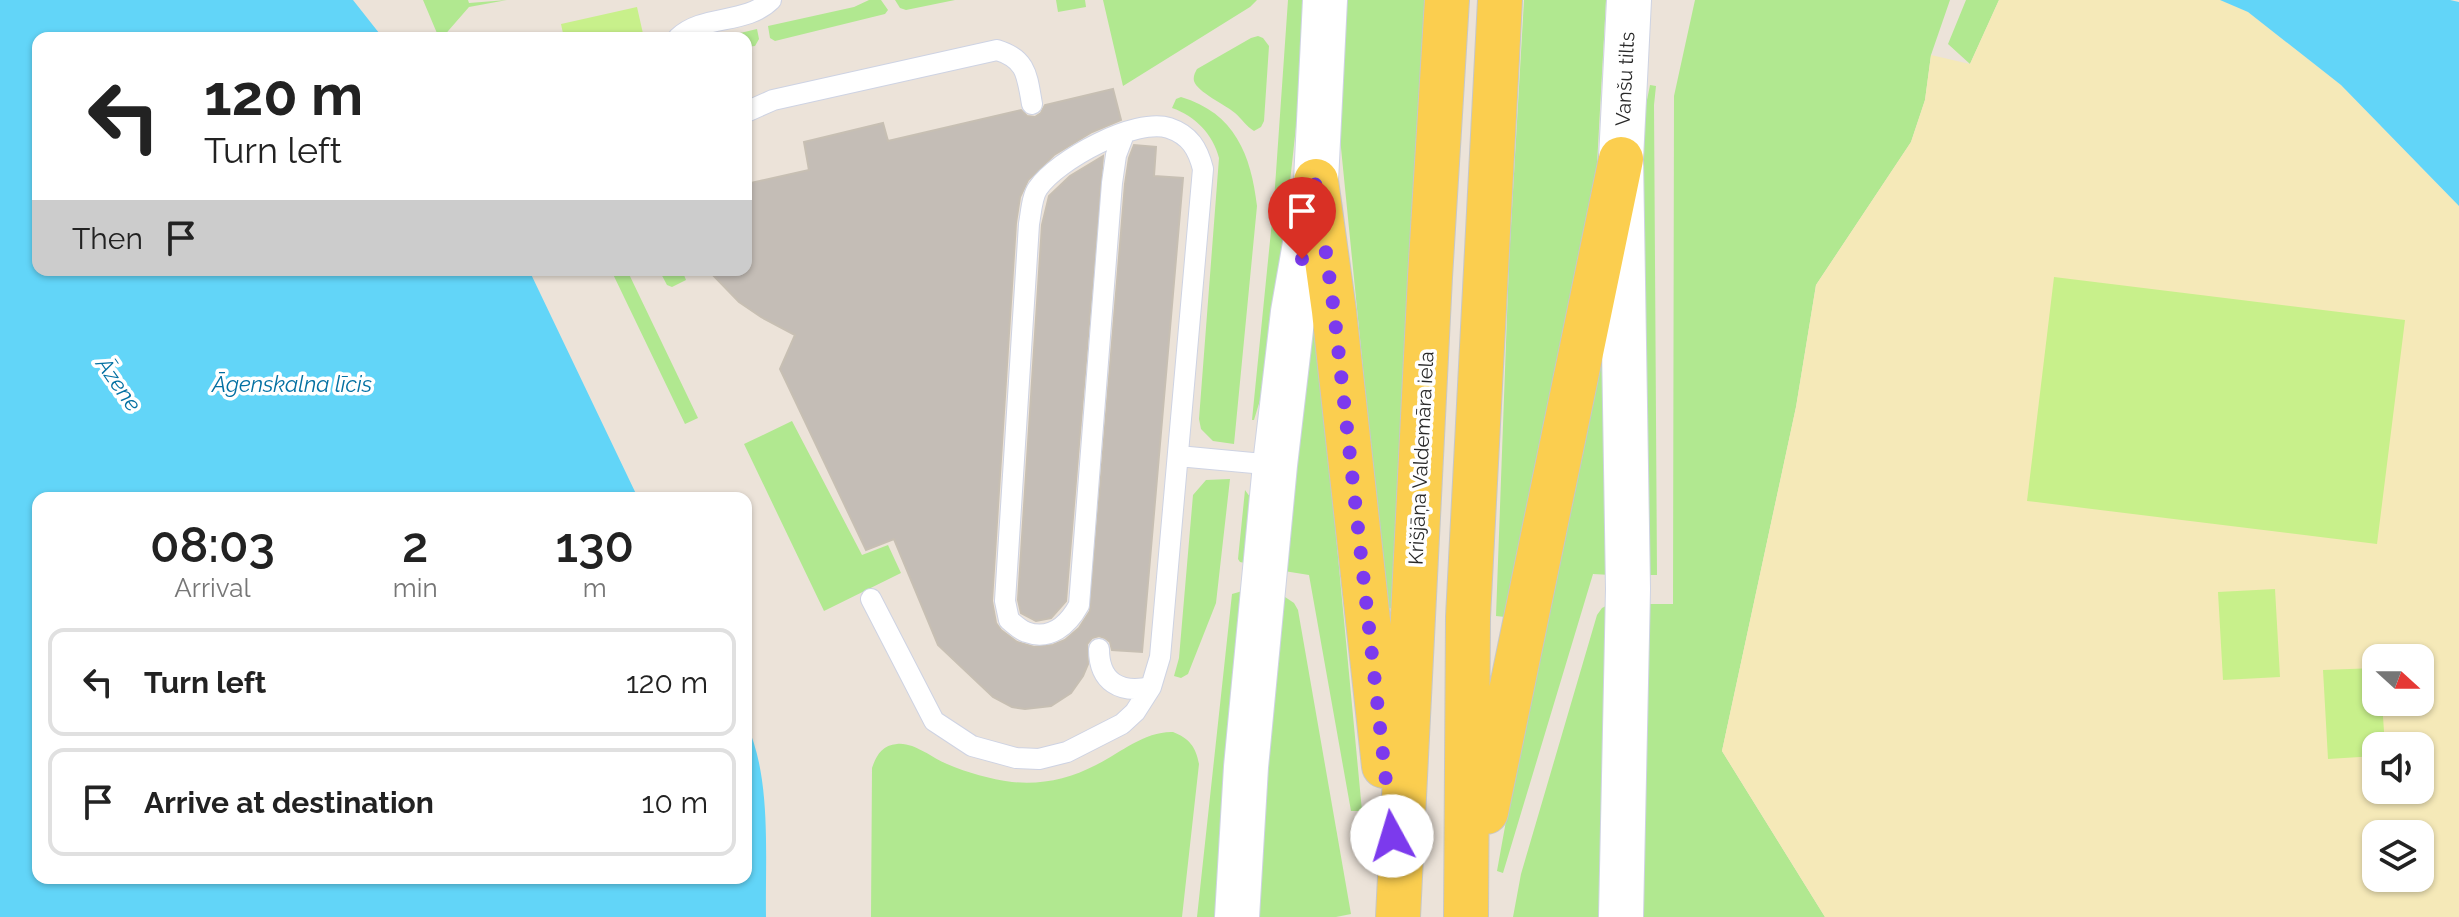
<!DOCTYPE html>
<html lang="en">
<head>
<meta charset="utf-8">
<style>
	body { margin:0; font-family:Raleway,sans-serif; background:#f6f6f6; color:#222; height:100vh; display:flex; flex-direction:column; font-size:30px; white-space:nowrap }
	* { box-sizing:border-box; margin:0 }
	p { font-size:26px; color:#767676 }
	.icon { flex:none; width:44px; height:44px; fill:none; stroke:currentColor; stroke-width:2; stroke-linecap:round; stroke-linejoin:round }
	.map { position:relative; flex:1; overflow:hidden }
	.drawer { position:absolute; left:32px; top:492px; width:720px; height:392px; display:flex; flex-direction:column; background:#fff; border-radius:16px; box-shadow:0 2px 6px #0004 }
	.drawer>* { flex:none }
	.guide { position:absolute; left:32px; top:32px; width:720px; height:244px; border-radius:16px; box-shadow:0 2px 6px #0004; background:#fff; color:#222; overflow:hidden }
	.needle { width:52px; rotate:111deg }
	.tools { position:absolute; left:2362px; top:644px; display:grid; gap:16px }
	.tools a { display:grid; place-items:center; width:72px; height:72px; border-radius:16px; background:#fff; box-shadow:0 2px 6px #0004; font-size:40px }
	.pin { position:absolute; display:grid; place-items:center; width:68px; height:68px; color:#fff; margin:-82px -34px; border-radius:50% 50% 50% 0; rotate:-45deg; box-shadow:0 0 8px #0007 }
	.pin .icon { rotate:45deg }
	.me { position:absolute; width:88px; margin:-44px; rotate:354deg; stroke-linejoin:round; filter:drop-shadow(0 0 6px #0008) }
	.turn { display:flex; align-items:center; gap:28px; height:168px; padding:0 40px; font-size:36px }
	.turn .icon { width:104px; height:104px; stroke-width:2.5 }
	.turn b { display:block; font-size:56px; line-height:68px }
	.then { display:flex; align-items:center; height:76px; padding:0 40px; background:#0003; gap:16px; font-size:30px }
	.eta { display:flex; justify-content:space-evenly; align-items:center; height:136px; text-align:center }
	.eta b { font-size:48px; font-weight:600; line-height:56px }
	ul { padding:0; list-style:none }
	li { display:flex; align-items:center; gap:24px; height:108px; margin:0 16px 12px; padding:0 24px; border:4px solid #e0e0e0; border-radius:16px }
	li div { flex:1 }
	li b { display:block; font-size:30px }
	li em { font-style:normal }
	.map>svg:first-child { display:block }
</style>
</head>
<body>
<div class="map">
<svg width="2459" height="917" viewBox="0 0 2459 917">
	<rect width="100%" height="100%" fill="#ece3d9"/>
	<path fill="#b1e890" d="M423 0H468L469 3 507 0 469 7 442 38H439Z
		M869 0H881L888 10 885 14 775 41 770 38 768 26 854 7Z
		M895 0H955L906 10 900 8Z
		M1056 0H1085L1086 7 1058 12Z
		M1103 0H1257L1250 7 1123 86Z
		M1288 0H1305L1298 108 1270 367 1254 420H1252L1274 201Z
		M1346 0H1426L1392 608 1387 609 1340 138Z
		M1524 0H1606L1596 183 1505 617 1496 616 1509 261Z
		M1695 0H1950L1931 55 1925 100 1911 142 1816 285 1796 407 1722 751 1825 917H1642L1643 604H1673L1674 96Z
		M1966 0H1999L1970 64 1948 44Z
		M757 29 759 39 755 46 746 47V38H719Z
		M1258 36 1263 38 1269 46 1264 121 1261 127 1254 131C1246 126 1242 119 1235 113 1226 105 1197 92 1194 81 1193 76 1195 73 1197 69L1251 38Z
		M1650 85 1656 86 1654 105 1657 575H1643V120Z
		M1181 97C1235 113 1251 155 1257 206L1234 444 1213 441 1201 429 1199 419 1219 158C1213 134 1195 116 1172 108L1176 99Z
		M611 270H627L698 418 685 424Z
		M659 270H682L686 280 672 287 667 285Z
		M1315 313 1362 811H1351L1309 575 1284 571Z
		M1602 343 1611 575 1593 574 1503 873 1497 871 1522 732Z
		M792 421 862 555 888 545 901 573 824 611 744 444Z
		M1230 479 1216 603 1188 674 1181 678 1174 676 1179 658 1193 495 1206 480Z
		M1245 490 1250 497 1249 564 1240 562 1238 559Z
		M1246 590 1219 917H1197L1232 594Z
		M1282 595 1294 603 1298 610 1351 914 1336 917H1256Z
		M1610 604 1602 917H1513L1521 874 1597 615 1602 608Z
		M1173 732C1189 738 1196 747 1199 764L1182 917H871L872 768C876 756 882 745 897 744 914 742 932 758 947 764 968 773 990 779 1012 782 1042 785 1069 779 1096 765 1120 753 1145 731 1173 732Z"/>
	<path fill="#f5e9b8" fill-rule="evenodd" d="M1999 0H2220L2248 12 2341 85 2459 206V917H1825L1722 751 1796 407 1816 285 1911 142 1925 100 1931 55 1970 64ZM2376 658H2420V702H2376ZM2376 746H2420V790H2376ZM2376 834H2420V878H2376Z"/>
	<path fill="#c8f08b" d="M637 7 644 38H564L561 24Z
		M2054 277 2405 320 2377 544 2027 501Z
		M2275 589 2280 677 2223 680 2218 592Z
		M2376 668V702H2382L2385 746H2376V756L2328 759 2323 670Z"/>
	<path fill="#62d5f8" d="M0 0H353L383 38H38V270H529L638 498H38V878H746V723C772 777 765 857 766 917H0Z
		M2220 0H2450L2459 2V206L2341 85 2248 12Z"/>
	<path fill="#c4bdb6" stroke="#c7bfb3" stroke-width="2" d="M1113 89 1121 120 1092 132 1054 155 1028 180 1020 197 1016 223 992 601 996 623 1001 630 1017 642 1034 647 1053 645 1065 640 1079 628 1090 611 1125 184 1129 158 1134 145 1156 147 1154 176 1183 178 1142 652 1112 650 1110 642 1105 638 1099 636 1092 638 1087 644 1088 664 1083 676 1071 693 1051 706 1025 709 1012 707 993 697 938 645 894 539 866 550 780 369 795 335 761 317 739 302 708 270H746V184L809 170 804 142 883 123 888 141 1021 110 1027 116 1035 117 1041 113 1045 105Z
		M1103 156 1066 601 1051 618 1036 621 1021 613 1018 600 1042 225 1049 196 1070 176Z"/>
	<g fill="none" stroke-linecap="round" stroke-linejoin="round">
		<g stroke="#ced3e3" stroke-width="22">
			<path id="lane" d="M678 38C703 14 746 25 771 0
				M746 112 773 100 997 50C1027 59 1027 76 1032 104
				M1178 456 1275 465
				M871 599 934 721 972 746 1016 758 1039 759 1067 752 1122 724 1135 712 1151 687 1160 657 1203 169C1198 149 1190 135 1169 128 1136 117 1057 160 1038 188 1032 196 1031 213 1029 224L1005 601 1009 620C1014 624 1020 630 1026 632 1050 641 1068 625 1079 605L1112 183 1116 155 1124 134
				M1099 649C1099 682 1120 694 1151 687"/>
		</g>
		<g stroke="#ced3e3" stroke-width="46">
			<path id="secondary" d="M1237 917 1246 767 1275 465 1293 312 1316 181 1325 0
				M1621 917 1628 589 1621 159 1629 0"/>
		</g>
		<g stroke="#c7c7c7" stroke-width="46">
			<path id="primary" d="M1316 181 1334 311 1384 766
				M1486 812 1621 159
				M1398 917 1430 277 1447 0
				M1466 917 1468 617 1500 0"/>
		</g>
		<use href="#lane" stroke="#fff" stroke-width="20"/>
		<use href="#secondary" stroke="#fff" stroke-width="44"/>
		<use href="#primary" stroke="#fbce4f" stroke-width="44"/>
	</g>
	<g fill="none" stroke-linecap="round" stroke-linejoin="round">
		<path stroke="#7c3aed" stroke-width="14" stroke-dasharray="0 25.2" d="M1302 259 1316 181 1334 311 1392 836"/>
	</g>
	<g text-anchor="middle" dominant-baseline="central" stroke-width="7" stroke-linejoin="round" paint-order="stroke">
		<g font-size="20" fill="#292929" stroke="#fff">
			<text transform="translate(1625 79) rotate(-87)">Vanšu tilts</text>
			<text transform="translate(1421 458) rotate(-87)">Krišjāņa Valdemāra iela</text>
		</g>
		<g font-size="22" font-style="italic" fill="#0370a2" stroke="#fff">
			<text transform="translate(119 384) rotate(55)">Āzene</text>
			<text x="292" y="384">Āgenskalna līcis</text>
		</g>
	</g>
</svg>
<div class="tools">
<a><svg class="needle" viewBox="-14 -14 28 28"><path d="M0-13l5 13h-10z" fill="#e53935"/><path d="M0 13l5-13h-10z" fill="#767676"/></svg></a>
<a><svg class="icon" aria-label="sound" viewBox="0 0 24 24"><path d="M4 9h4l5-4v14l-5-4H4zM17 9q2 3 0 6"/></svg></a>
<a><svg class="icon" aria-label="layers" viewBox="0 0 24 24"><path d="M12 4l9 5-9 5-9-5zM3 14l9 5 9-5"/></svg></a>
</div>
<div class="pin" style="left:1302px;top:259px;background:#d93025"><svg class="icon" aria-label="arrive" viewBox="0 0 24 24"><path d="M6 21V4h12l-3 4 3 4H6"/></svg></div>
<svg class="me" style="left:1392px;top:836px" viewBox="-20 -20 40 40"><circle r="19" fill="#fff"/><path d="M0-13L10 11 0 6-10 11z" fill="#7c3aed"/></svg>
<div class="guide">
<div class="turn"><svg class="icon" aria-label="left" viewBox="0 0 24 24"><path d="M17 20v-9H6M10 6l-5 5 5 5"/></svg><div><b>120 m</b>Turn left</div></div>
<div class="then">Then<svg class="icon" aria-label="arrive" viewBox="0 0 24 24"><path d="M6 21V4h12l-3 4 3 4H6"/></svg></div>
</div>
<section class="drawer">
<div class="eta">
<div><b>08:03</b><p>Arrival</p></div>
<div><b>2</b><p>min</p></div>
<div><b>130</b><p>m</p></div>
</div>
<ul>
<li><svg class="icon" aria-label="left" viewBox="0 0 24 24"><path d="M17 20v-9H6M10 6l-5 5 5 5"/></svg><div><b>Turn left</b></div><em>120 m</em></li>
<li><svg class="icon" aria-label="arrive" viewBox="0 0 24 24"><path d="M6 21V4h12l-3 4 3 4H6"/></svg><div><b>Arrive at destination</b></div><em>10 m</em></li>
</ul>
</section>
</div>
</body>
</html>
